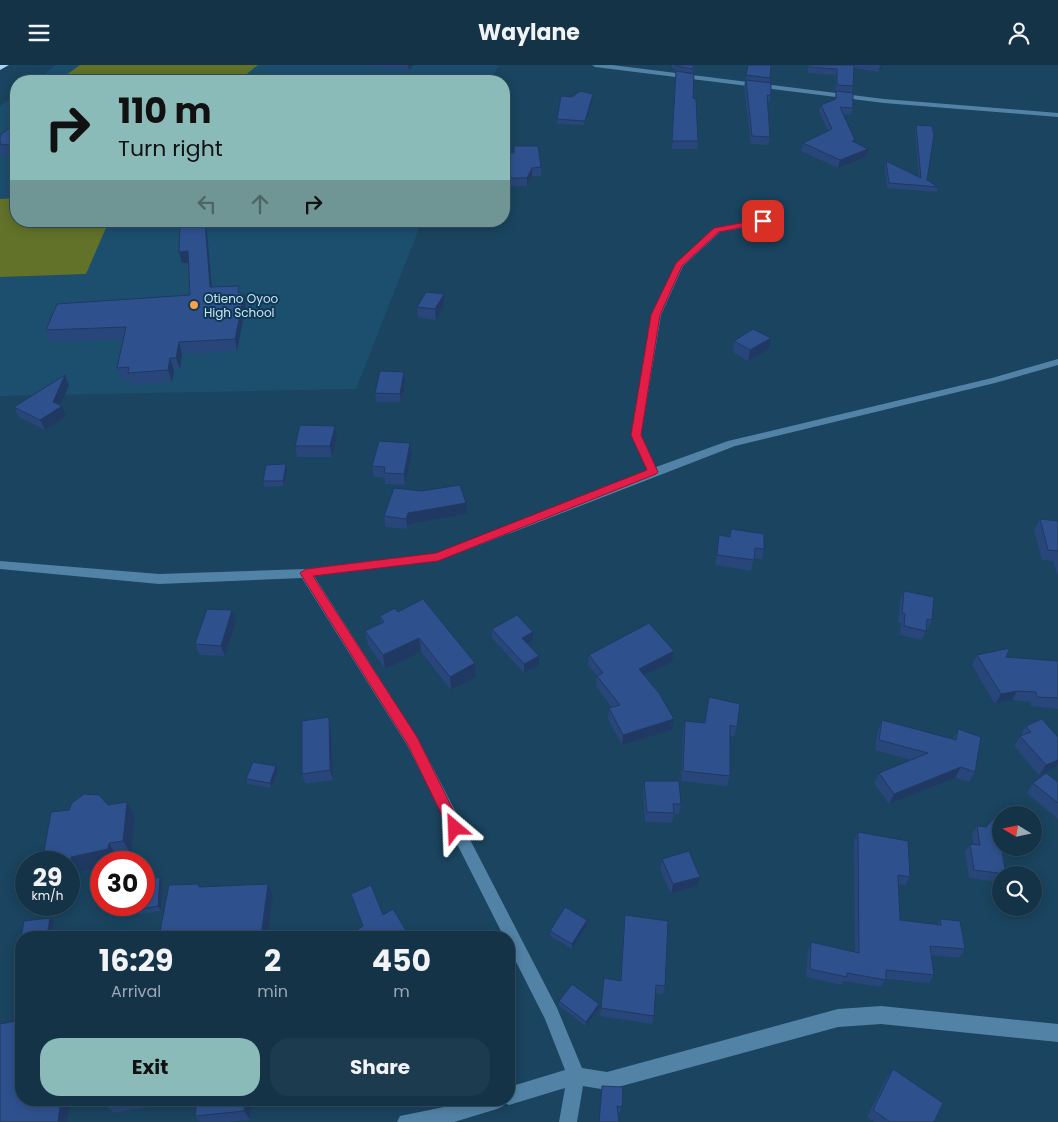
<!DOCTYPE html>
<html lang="en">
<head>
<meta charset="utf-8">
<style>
	body { margin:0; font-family:Poppins,sans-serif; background:#1d3b4e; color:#f1f3f6; height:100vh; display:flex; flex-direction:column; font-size:19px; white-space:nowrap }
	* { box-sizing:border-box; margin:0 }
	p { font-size:16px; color:#9daab4 }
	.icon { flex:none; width:28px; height:28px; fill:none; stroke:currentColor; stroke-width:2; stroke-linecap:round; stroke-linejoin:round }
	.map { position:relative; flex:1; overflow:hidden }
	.details { position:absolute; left:15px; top:866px; width:500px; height:175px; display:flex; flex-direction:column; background:#143347; border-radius:20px; box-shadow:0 2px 12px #0003,0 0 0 1px #334e60 }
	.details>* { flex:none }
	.banner { position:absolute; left:10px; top:10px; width:500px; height:152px; border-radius:20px; box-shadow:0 2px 12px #0003,0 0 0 1px #334e60; background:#8bbbb9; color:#111; overflow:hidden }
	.needle { width:32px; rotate:280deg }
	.controls { position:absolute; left:992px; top:741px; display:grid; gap:10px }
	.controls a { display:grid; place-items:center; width:50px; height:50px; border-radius:50%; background:#143347; box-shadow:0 2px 12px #0003,0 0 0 1px #334e60; font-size:25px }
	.speed { position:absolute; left:15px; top:786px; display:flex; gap:10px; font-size:25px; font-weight:700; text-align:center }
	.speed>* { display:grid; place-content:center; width:65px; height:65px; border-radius:50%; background:#143347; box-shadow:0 2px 12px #0003,0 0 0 1px #334e60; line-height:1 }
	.speed small { font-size:12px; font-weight:400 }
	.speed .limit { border:8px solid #d22; background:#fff; color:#111 }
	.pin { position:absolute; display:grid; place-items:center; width:42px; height:42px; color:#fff; margin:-21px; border-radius:10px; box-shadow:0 2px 8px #0006 }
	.me { position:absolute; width:55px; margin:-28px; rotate:334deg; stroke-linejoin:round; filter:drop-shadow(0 0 4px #0008) }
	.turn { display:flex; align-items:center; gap:18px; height:105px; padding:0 25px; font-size:22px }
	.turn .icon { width:65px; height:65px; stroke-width:2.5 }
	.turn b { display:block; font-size:35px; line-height:42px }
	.lanes { display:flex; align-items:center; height:48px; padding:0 25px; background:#0003; justify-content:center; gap:25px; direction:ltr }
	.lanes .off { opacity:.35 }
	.eta { display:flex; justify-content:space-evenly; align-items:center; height:85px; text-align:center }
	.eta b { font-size:30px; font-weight:700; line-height:35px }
	.button { display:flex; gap:10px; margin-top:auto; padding:10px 25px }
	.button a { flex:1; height:58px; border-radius:20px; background:#8bbbb9; color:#111; font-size:20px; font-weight:700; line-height:58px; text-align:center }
	.button a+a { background:#1d3b4e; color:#f1f3f6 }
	header { display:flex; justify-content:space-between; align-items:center; height:65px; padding:0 25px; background:#143347; font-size:22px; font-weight:700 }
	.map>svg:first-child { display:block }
</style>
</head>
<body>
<header><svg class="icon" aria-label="menu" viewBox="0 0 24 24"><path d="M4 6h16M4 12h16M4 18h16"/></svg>Waylane<svg class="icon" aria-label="person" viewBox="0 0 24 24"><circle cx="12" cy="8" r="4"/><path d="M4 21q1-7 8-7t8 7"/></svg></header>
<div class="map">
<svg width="1058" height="1057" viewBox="0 0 1058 1057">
	<rect width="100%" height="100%" fill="#1a445f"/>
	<path fill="#1c4e6e" d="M56 0H499L490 16H34Z
		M16 29V156H422L356 324 0 331V41Z"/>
	<path fill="#627229" d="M80 0H258L238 16 59 15Z
		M16 133V156H109L86 209 0 212V134Z"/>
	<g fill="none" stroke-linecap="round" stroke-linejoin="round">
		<path fill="#5283a6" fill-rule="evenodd" d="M592 0H612L884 34 1058 48V52L884 38 595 2Z
			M779 151 782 152V156L720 167 683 201 661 250 641 370 656 402 728 376 992 313 1058 294V300L995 318 735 381 438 496 314 511 417 672 557 943 582 1003 607 1007 838 944 881 941 1058 959V977L881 959 838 962 607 1025 583 1021 577 1057H559L565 1023 509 1040 505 1038 503 1041 497 1044 454 1057H397L400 1051 444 1042 467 1035H509V1022L565 1005 545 954 509 883V872H504L407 680 302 513 159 519 0 504V496L159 509 305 504 437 488 647 405 631 370 651 250 675 200 714 163Z"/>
		<path fill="#a8d6f8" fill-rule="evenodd" d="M0 0H9L0 5Z"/>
	</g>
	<path fill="#28467a" d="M358 0H413L409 5Z
		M672 0H693V8L675 6V3H672Z
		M808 0H884L879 7 854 3 853 21 852 27 835 26 836 10 808 8Z
		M676 6 693 33 698 76 697 84H672Z
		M746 10 770 13V18L771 30 769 38 768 37 770 72 768 80 751 79 744 22Z
		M836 26 853 43 851 50H843L854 77 866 92 838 103 801 86 803 78 828 66 819 47 821 40 835 34Z
		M593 29V34L584 60 557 59V54L572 32Z
		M916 60 927 115 938 122 937 127 887 123 885 101 886 96 919 112 915 65Z
		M16 61V91L0 90V70Z
		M504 88 541 102V111H532L527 121H504Z
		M180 156H206L212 222 241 228 246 240 237 286 182 289 180 304 174 305 172 317 132 320 129 314H121L117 303 123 274 51 277 46 265 190 230 188 198H182L179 187Z
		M444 240 436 255 418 252 417 242Z
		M771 273 769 284 748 296 733 287 734 276Z
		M405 316 401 337H376L375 328Z
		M69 320 60 340 66 351 45 365 19 352 14 342Z
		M335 361 337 372 332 392H297L295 381Z
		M410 378 412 389 405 420 385 419V413L374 412 372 401Z
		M287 405 284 421 264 422 263 416Z
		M466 438 467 449 409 459 408 464 385 462 384 451Z
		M1040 454 1058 456V512L1053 496 1042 495 1034 465Z
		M731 464 764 484 762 494 754 493 751 506 715 500 719 470 729 472Z
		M904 526 932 555 928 564H926L922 575 900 570 901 558 898 557 900 535Z
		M232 545 236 556 225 591 199 590 195 579Z
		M398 547 476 612 451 625 421 587 385 604 368 580 365 566 381 559 380 551Z
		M492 564 533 567V576L528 579 539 591V600L524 608 492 573Z
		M589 590 672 597 645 611 674 654 672 665 622 680 608 654 609 643H612L596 621 597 611 588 600Z
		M977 590 1058 596V644L1031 641 1030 637 1012 635 995 639 972 600Z
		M709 632 737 662 734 672 730 671V711L727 721 681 716 683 666 685 656 704 658Z
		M329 652 331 662 333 715 305 719 302 709Z
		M882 655 953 674 958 664 975 707 969 717 955 713 889 739 874 718 879 708 911 695 875 685 878 665Z
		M1026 661 1058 672V699L1055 703 1039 710 1014 681Z
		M278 706 271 723 248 719 246 714Z
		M644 716 681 739 679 749H674L672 758 645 757 643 726Z
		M1058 717V754L1027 728 1033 718Z
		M127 737 135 752 131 790 117 792 116 798H101V802L81 806 80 811 71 812 69 824V798L108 740Z
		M1001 758V776L1000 777 1006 809 1005 810H1001V815L1000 817 969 813 965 787 970 779 973 780 972 769 977 761 986 762Z
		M858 767 910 812 905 820 898 819 900 855 937 859 940 854 965 884 959 893 932 890 934 910 929 918 886 914 881 922 844 916 842 920 806 912 808 885 811 877 855 887 854 776Z
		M662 794 700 812 697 821 671 829 660 804Z
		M160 812 162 817 161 846 140 849 137 845Z
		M351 829 383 850 363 862Z
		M625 850 665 921 663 929 655 928 654 951 652 959 600 951 604 913 620 916 624 859Z
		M50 853 54 857 51 872 21 873 24 856Z
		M587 855V860L572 884 550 871V866Z
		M559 936 599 939V943L586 961 559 941Z
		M893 1004 934 1057H874L867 1052 887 1012Z
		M602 1021 622 1042 620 1047H618L619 1057H599Z
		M106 1035H166V1039L114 1048 105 1039Z
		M197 1035H252L250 1055 229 1057H200L195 1051Z"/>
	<path fill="#203963" d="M408 0H413L409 5Z
		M881 0H884L879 7 880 1Z
		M593 29V34L584 60 585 56Z
		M868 84 866 92 838 103 840 95Z
		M532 103V111L527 121V113Z
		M205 156H206L213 234 210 222Z
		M188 186 191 198H182L179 187Z
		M244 229 246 240 237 286 235 274Z
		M444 229V240L436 255 435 244Z
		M771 273 769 284 748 296 750 285Z
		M179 277 182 289 180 304 176 293Z
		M170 293 174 305 172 317 168 305Z
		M404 307 405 316 401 337 400 329Z
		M65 310 69 320 59 343 62 341 66 351 45 365 40 355 53 337Z
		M335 361 337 372 332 392 330 381Z
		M410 378 412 389 405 420 404 409Z
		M286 399 287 405 284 421 283 416Z
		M466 438 467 449 409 459 408 464 406 454 408 448Z
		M232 545 236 556 225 591 221 581Z
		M533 567V576L522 582V573Z
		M419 573 421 587 385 604 383 590Z
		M674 586 672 597 637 614 639 604Z
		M539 591V600L524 608V599Z
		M475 598 476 612 451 625 450 612Z
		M1017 626 1012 635 995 639 1001 629Z
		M329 652 331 662 333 715 330 705Z
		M674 654 672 665 622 680 623 670Z
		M1058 693V699L1055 703 1039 710 1046 700Z
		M276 701 278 706 271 723 270 718Z
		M961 702 955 713 889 739 894 729Z
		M127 737 135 752 131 790 123 776Z
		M109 778 117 792 116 798H101V802L81 806 80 811 71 797V792Z
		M69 810 71 812 69 824Z
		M160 812 162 817 161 846 158 841Z
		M700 812 697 821 671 829 673 819Z
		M268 819 273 831 267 872H261Z
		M50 853 54 857 51 872H50L47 870Z
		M587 855V860L572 884V879Z
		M599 939V943L586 961V957Z
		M21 966V983L19 981Z
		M61 1035H70L67 1057H58Z
		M245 1035H252L250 1055 244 1046Z"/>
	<path fill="#2e518e" stroke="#203963" d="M676 0H693V4L676 1Z
		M748 0H771L770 13 746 10Z
		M809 0H854L853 21 837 20V4L809 2Z
		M676 6 694 9 693 33 696 34 698 76H672Z
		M746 15 771 18V30H767L770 72 752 71Z
		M580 26 593 29 585 56 557 54 561 31 572 32Z
		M836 26 853 28V43L840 42 855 75 852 76 868 84 840 95 803 78 832 64 821 40 836 34Z
		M916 60 932 61 934 70 927 115 938 122 889 118 886 96 921 113Z
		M12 61H16V81L0 79V70Z
		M514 81H538L541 102 532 103 527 113H504V88H514Z
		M180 156H205L210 222 239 221 238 227 244 229 235 274 179 277 176 293H170L168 305 128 308 129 302 117 303 126 262 46 265 57 239 190 230 188 186 179 187Z
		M426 227 444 229 435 244 417 242Z
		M753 264 771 273 750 285 734 276Z
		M380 306 404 307 400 329 375 328Z
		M65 310 53 337 62 341 40 355 14 342Z
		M300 360 335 361 330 381H295Z
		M379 376 410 378 404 409 384 408 385 402 372 401Z
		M286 399 283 416H263L266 400Z
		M460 420 466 438 408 448 406 454 384 451 394 423 422 426Z
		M1040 454 1058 456V486L1048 485Z
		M731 464 764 469V484L755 483 754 495 717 490 719 470 730 472Z
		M904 526 934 532 932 555 927 554 926 566 904 561 905 549 902 548Z
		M423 534 475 598 450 612 419 573 383 590 365 566 384 557 380 551 395 543 398 547Z
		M207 544 232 545 221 581 195 579Z
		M517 550 533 567 522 573 539 591 524 599 492 564Z
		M649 558 674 586 639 604 659 628 674 654 623 670 609 643 620 640 597 611 603 608 589 590Z
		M1010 583 1006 592 1058 596V633L1037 632 1036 627 1017 626 1001 629 977 590Z
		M709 632 740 639 737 662 730 660V711L683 706 685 656 705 658Z
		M329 652 330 705 302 709V656Z
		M1042 654 1058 672V695L1046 700 1020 671 1031 667 1026 661Z
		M882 655 956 675 958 664 981 672 975 707 961 702 894 729 879 708 928 688 879 675Z
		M253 697 276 701 270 718 246 714Z
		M1046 708 1058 717V738L1033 718Z
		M644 716H679L681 739H673L674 748 647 747Z
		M84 729 99 730 108 740 127 737 123 776 109 778 108 784 71 792V797L42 798 51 747 69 745 72 738Z
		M994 753 1001 758V774L1000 776 1006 809 974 805 970 779 980 780 977 761 986 762Z
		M858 767 908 776 910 812 898 810 900 855 941 860 940 854 960 856 965 884 930 881 934 910 886 905V915L847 908V912L810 904 811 877 859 888Z
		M689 786 700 812 673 819 662 794Z
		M160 812 158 841 137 845V840H144V815Z
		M199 819V822L268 819 261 872H159L169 820Z
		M371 820 383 850 393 844 410 872H356L353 867 363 861 351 829Z
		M565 842 587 855 572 879 550 866Z
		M625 850 668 856 665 921 656 920 654 951 601 943 604 913 621 916Z
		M50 853 47 870 21 873 24 856Z
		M572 919 599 939 586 957 559 936Z
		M21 955V966L19 981H21V1035H61L58 1057H0V959Z
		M893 1004 943 1038 934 1057H890L873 1045Z
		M602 1021 623 1022 622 1042 617 1041 619 1057H599Z
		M106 1035H128L105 1039Z
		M197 1035H245L244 1046 195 1051Z"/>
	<path fill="#e11d48" stroke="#92132f" d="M763 154 766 155V158L719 167 682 201 660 250 641 370 658 407 656 409 438 496 313 511 417 672 462 763 460 767 455 769 450 767 408 680 300 508 306 504 436 488 647 405 631 370 651 250 676 198 714 163Z"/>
	<circle fill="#f9a04d" stroke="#0e3954" stroke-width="2" cx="194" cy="240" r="5"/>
	<g text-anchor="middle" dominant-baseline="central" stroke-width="4" stroke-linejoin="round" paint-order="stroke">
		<g font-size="12" fill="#cee4f5" stroke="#0e3954" text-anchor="start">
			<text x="204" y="233">Otieno Oyoo<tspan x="204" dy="14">High School</tspan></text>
		</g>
	</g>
</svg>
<div class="controls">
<a><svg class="needle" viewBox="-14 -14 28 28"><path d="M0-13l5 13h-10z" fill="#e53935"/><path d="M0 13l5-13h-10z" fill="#9daab4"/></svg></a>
<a><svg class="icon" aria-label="search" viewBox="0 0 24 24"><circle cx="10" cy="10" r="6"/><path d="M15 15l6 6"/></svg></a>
</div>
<div class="speed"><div>29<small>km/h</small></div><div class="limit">30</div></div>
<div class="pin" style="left:763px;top:156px;background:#d93025"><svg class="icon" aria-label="arrive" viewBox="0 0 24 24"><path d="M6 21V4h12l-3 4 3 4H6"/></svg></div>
<svg class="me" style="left:455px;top:763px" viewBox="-20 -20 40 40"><path d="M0-17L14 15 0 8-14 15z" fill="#e11d48" stroke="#fff" stroke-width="4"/></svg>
<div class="banner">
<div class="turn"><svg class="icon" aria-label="right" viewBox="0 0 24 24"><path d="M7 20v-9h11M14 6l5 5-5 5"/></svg><div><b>110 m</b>Turn right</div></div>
<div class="lanes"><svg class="icon off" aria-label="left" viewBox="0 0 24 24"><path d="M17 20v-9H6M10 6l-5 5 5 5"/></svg><svg class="icon off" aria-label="ahead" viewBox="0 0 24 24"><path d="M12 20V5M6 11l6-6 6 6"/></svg><svg class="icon" aria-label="right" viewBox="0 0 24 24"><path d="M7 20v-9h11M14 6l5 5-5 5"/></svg></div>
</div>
<section class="details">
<div class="eta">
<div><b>16:29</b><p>Arrival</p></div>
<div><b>2</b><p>min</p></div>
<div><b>450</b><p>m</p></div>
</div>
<div class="button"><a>Exit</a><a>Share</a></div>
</section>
</div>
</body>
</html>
